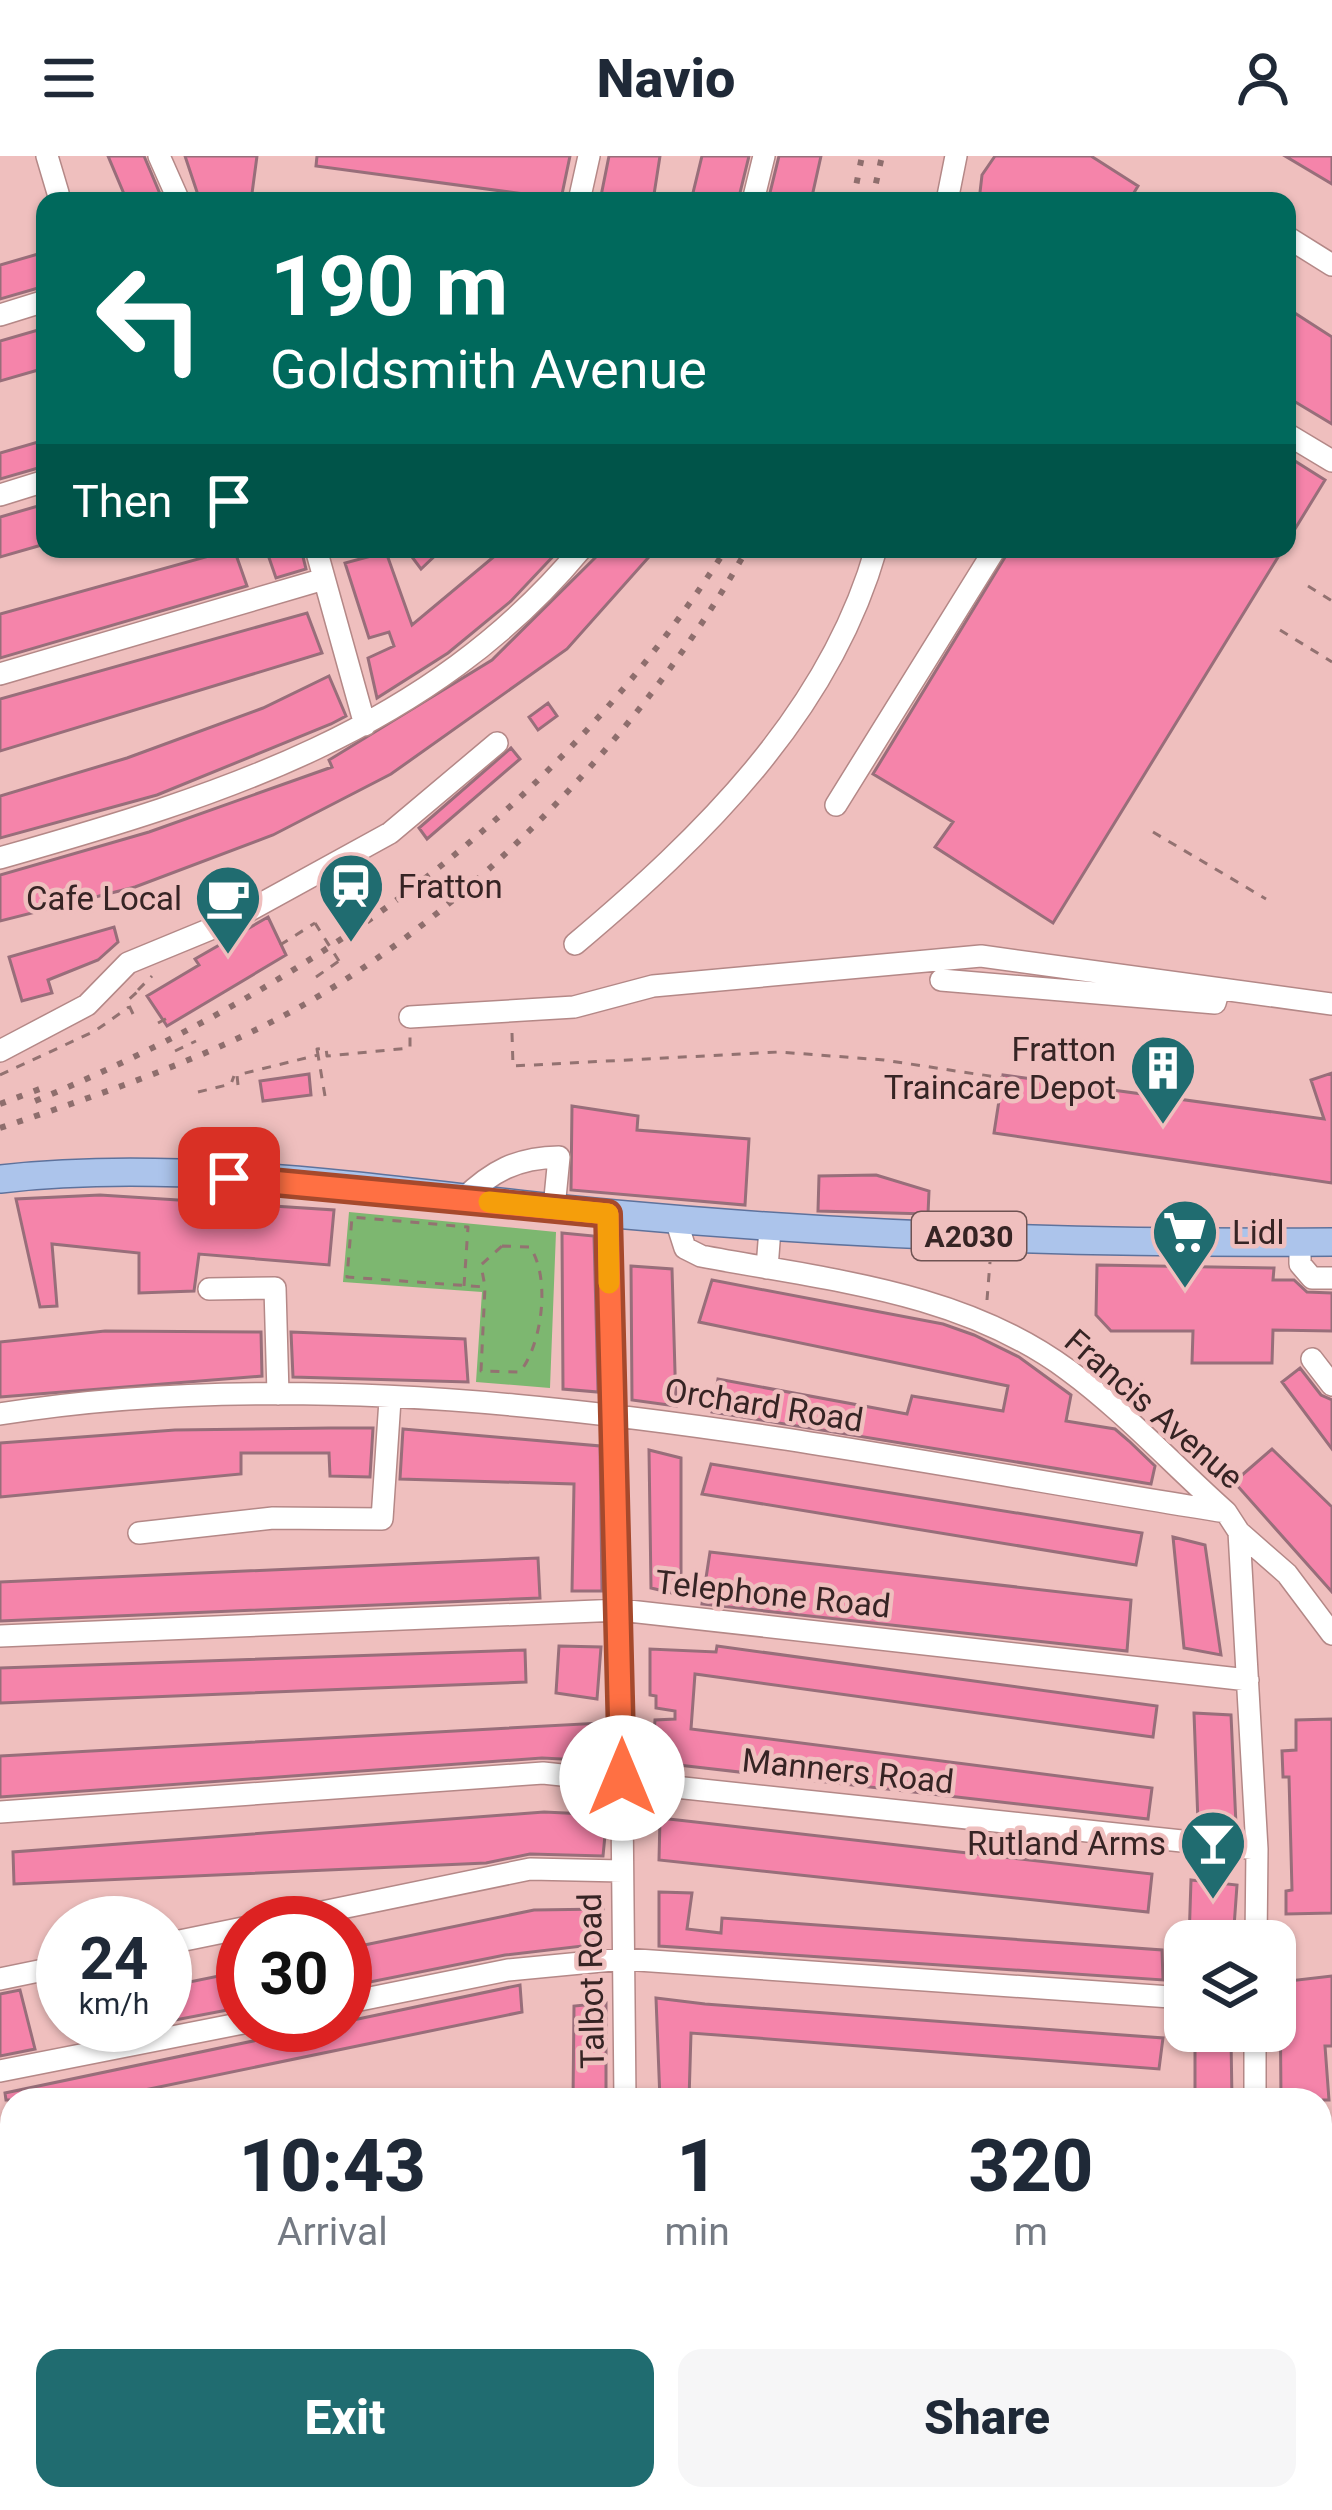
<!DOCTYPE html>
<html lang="en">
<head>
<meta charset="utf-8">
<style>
	body { margin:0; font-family:Roboto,sans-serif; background:#f6f6f7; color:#1f2937; height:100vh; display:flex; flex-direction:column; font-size:45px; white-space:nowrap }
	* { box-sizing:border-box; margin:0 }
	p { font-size:39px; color:#747a83 }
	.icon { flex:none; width:66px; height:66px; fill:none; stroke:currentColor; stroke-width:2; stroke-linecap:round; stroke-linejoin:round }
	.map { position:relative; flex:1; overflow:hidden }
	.sheet { position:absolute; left:0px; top:1932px; width:1332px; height:423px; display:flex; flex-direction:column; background:#fff; border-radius:36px 36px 0 0; box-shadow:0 3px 9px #0004 }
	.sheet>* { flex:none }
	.top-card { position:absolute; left:36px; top:36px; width:1260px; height:366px; border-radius:24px; box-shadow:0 3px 9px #0004; background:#00695c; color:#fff; overflow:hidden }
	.buttons { position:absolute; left:1164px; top:1764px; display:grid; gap:24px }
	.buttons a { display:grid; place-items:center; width:132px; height:132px; border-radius:24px; background:#fff; box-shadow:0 3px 9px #0004; font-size:60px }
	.speed { position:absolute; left:36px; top:1740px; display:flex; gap:24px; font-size:60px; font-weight:700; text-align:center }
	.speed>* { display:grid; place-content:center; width:156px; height:156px; border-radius:50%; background:#fff; box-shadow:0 3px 9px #0004; line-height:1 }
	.speed small { font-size:30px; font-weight:400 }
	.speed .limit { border:18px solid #d22; background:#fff; color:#111 }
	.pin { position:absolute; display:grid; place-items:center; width:102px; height:102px; color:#fff; margin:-51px; border-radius:24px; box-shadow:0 6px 18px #0006 }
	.me { position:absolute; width:132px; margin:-66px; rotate:0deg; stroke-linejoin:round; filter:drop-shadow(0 0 9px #0008) }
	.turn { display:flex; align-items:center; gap:42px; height:252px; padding:0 36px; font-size:54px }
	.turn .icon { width:156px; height:156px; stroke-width:2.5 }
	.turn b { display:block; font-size:84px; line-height:102px }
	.then { display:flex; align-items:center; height:114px; padding:0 36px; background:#0003; gap:24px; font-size:45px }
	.eta { display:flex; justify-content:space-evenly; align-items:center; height:204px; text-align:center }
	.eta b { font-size:72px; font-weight:800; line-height:84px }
	.action { display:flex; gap:24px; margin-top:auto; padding:24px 36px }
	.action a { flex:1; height:138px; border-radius:24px; background:#206c70; color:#fff; font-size:48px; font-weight:800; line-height:138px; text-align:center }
	.action a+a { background:#f6f6f7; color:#1f2937 }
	header { display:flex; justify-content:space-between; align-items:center; height:156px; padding:0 36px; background:#fff; font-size:54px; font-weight:800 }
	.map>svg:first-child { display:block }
</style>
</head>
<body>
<header><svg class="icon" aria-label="menu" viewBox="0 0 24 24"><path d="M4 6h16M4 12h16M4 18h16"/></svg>Navio<svg class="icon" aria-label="person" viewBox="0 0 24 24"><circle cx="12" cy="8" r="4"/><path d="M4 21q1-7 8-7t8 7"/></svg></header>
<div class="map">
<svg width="1332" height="2354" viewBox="0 0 1332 2354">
	<rect width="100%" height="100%" fill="#efbfbe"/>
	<path fill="#7db770" d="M349 1056 556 1076 550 1232 476 1226 482 1136 343 1126Z"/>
	<path fill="#f584aa" stroke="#986e7a" stroke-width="3" d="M108 0H144L163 45H127Z
		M185 0H257L251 45H200Z
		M317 0H570L561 43 316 10Z
		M609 0H660L653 45H600Z
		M702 0H749L738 45H691Z
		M779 0H821L811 45H768Z
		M995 0H1091L1138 30 1129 45H979L982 19Z
		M1285 0H1332V28Z
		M45 96V130L0 143V109Z
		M1287 152 1332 181V268L1287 241Z
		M45 172V212L0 225V185Z
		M45 284V310L0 323V297Z
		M1287 300 1325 324 1287 386Z
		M45 348V388L0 401V361Z
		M234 393 247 430 0 502V458Z
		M266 393H301L306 413 276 422Z
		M406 393H442L421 413Z
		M503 393H560L511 445 448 497 377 542 368 502 394 490 389 476 369 482 345 407 386 396 412 469Z
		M604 393H656L567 493 391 618 273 679 135 731 0 765V719L149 676 332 611 329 604 492 504Z
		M1010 393H1283L1053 767 935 691 953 666 873 618Z
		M307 457 322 497 0 595V543Z
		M329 520 346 560 331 568 157 639 0 682V640L127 602 263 552Z
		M548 547 557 560 538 574 529 561Z
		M511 592 520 603 427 683 419 672Z
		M268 761 286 799 167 870 147 840 199 809 195 803Z
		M114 771 118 786 98 804 48 824 52 837 22 845 9 801Z
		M1332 917V1027L994 977 1003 919 1324 963 1311 924Z
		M309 918 311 939 263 945 260 925Z
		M572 950 638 960 637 974 749 983 745 1049 571 1034Z
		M876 1019 929 1035 928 1058 818 1055 819 1020Z
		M100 1039 334 1054 329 1109 199 1098 194 1135 139 1137V1097L52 1088 57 1150 40 1151 16 1043Z
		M562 1077 594 1080 598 1236 563 1233Z
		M1097 1109 1274 1112 1273 1124H1294L1307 1136 1332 1137V1175L1273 1174 1272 1207H1192L1193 1175H1111L1096 1159Z
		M631 1110 672 1113 676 1250 632 1244Z
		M712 1124 943 1168 974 1179 1019 1201 1071 1239 1066 1265 1115 1273 1129 1285 1155 1310 1151 1328 712 1256 718 1223 907 1258 912 1240 1003 1255 1008 1230 699 1166Z
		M105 1175 261 1176 262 1220 0 1241V1186Z
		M291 1176 465 1183 468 1226 293 1221Z
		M1300 1212 1321 1239 1332 1244V1293L1282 1226Z
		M330 1272H373L370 1321 330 1320 329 1297H241V1318L0 1341V1287L175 1274Z
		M403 1273 600 1290 602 1435H572L574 1328 400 1323Z
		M1272 1293 1332 1351V1436L1234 1326Z
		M649 1294 681 1302V1439L651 1432Z
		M711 1308 1142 1377 1136 1409 702 1338Z
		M1173 1381 1205 1389 1221 1499 1184 1492Z
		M710 1396 1131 1444 1127 1495 702 1448Z
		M538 1402 540 1442 0 1465V1426Z
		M559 1490 601 1491 597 1543 556 1537Z
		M717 1490 1157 1550 1153 1581 695 1518 691 1573 1152 1632 1148 1663 652 1606 655 1564 675 1563V1555L656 1552V1540L650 1539V1493L716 1496Z
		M525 1494 526 1526 0 1547V1512Z
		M1194 1557 1231 1559 1236 1669 1198 1667Z
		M1332 1563V1757L1286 1758V1735L1292 1734 1289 1621H1283L1282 1595 1296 1594V1564Z
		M601 1567V1605L542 1602 0 1641V1600Z
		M544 1656 607 1659 603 1700 530 1698 486 1707 14 1728 13 1696Z
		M660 1662 1152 1718 1148 1756 659 1704Z
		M1191 1724 1237 1729 1233 1785H1189Z
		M659 1736 692 1737 687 1773 721 1777 722 1762 1162 1794 1163 1824 659 1790Z
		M603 1753 600 1788 505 1799 345 1831V1793L534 1754Z
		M243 1815V1851L165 1866V1831Z
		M1332 1820V1890H1325L1329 1944H1281L1280 1826Z
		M520 1829 522 1856 96 1944H6L5 1937Z
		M20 1834 35 1893 0 1900V1838Z
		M656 1842 705 1848 1163 1882 1159 1913 691 1877 689 1944H660Z
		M606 1847V1944H573L574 1850Z
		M1195 1881 1231 1884 1232 1944H1195Z"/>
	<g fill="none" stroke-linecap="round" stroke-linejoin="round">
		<g stroke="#b48887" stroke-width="24">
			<path id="minor" d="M47 0 58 37
				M159 0 179 45
				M579 45 589 0
				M753 45 764 0
				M947 45 956 0
				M1287 81 1332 109
				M0 159 45 145
				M1287 278 1332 305
				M0 339 45 325
				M316 393 365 569
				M0 518 324 423
				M836 649 995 393
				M0 702C219 640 430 575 581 393
				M575 788C702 681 829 558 876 393
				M941 824 1215 847 1219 833
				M410 861 574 851 653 830 981 800 1332 848
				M0 895 87 849 128 807 230 765 390 677 497 587
				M462 1044C492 1015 516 1002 559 1001L554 1052
				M608 1057 620 1454 625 1944
				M676 1064 685 1092 701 1100C827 1124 961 1135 1068 1214 1124 1255 1174 1310 1226 1356L1239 1376 1257 1693 1256 1785
				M1300 1086V1108L1312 1122H1332
				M767 1112 770 1073
				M209 1133 275 1132 278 1238
				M1312 1203 1332 1229
				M0 1258C395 1194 835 1294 1226 1356
				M1239 1376 1287 1418 1332 1478
				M139 1377 273 1362 382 1363 390 1244
				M0 1480 620 1454 1248 1524
				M0 1656 543 1617 1257 1693
				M269 1767 530 1713 622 1715
				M165 1788 243 1772
				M0 1823 63 1810
				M345 1847 508 1814 623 1803 1185 1842
				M0 1915 243 1867
				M1255 1944V1875
				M1320 2011 1332 2010
				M0 2061 12 2093
				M1320 2081H1332
				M0 2161 12 2158
				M0 2328 12 2324
				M114 2350 208 2343
				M625 2354V2343
				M767 2354V2343
				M917 2354V2343
				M1076 2354 1077 2343
				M1249 2354V2343"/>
		</g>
		<g stroke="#5e729c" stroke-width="30">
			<path id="major" d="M0 1023C200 1000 415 1040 615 1058 853 1080 1093 1088 1332 1086"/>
		</g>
		<path stroke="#937271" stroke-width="3" stroke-dasharray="9 9" stroke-linecap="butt" d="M1308 430 1332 445
			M1280 474 1332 506
			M1153 676 1266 743
			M280 789 315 767
			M316 821 339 805
			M138 834 152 820
			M133 858 127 845 137 836
			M158 867 173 859
			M512 877 513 910 779 896 884 904 1002 922
			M175 895 196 885
			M318 899 317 893 326 892 327 900 410 892V881
			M0 919 95 875 129 851
			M238 929 237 919 318 899 325 940
			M198 936 231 928 234 920
			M502 1090 530 1091C551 1122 542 1188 520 1216L481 1215 485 1131 481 1109Z
			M464 1130 468 1071 352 1061 347 1121 485 1131
			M987 1144 990 1106
			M694 2354V2343"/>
		<use href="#minor" stroke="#fff" stroke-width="21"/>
		<use href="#major" stroke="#acc4eb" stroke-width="27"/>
		<path stroke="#8e6e6d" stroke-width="6" stroke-dasharray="6 12" stroke-linecap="butt" d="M853 45 862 0
			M872 45 882 0
			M35 945C318 828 561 653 726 393
			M0 948 45 931
			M0 972C104 937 209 902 305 848 479 749 650 568 747 393"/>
		<path stroke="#937271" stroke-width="3" stroke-dasharray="9 9" stroke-linecap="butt" d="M315 767 339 805"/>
	</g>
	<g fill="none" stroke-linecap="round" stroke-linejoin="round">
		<g stroke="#a6492c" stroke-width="30">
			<path id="route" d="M229 1022 608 1058 622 1622"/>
		</g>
		<use href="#route" stroke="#ff7043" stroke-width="21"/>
		<path stroke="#f59e0b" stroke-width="21" d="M489 1046 608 1058 609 1127"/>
	</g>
	<defs>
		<g id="station-pin" transform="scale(3.45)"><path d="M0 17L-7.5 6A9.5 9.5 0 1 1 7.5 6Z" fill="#206c70" stroke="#efbfbe"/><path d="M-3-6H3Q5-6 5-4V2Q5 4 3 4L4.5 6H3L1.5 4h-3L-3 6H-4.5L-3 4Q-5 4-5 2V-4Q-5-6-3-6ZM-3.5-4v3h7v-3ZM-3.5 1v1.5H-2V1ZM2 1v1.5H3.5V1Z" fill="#fff"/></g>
		<g id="cafe-pin" transform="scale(3.45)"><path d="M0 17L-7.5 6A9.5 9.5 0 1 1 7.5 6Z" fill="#206c70" stroke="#efbfbe"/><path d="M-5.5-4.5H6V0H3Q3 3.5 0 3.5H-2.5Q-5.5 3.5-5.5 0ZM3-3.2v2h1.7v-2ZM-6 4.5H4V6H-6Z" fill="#fff"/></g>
		<g id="building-pin" transform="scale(3.45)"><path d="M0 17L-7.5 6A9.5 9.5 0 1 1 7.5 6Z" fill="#206c70" stroke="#efbfbe"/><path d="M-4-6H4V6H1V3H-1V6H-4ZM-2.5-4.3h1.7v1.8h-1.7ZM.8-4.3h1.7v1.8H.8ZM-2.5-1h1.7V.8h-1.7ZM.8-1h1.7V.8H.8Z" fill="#fff"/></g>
		<g id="supermarket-pin" transform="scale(3.45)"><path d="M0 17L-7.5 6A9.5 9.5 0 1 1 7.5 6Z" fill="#206c70" stroke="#efbfbe"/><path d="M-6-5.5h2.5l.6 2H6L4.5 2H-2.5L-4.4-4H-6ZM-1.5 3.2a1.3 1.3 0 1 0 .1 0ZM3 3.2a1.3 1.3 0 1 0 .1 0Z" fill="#fff"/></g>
		<g id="bar-pin" transform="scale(3.45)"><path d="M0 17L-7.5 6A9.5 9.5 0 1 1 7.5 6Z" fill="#206c70" stroke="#efbfbe"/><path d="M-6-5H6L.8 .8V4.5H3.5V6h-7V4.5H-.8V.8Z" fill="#fff"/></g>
	</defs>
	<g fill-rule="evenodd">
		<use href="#station-pin" x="351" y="730"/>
		<use href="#cafe-pin" x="228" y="742"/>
		<use href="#building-pin" x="1163" y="912"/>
		<use href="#supermarket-pin" x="1185" y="1076"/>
		<use href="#bar-pin" x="1213" y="1687"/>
	</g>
	<g text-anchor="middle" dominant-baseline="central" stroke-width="9" stroke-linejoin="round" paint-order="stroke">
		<rect fill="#efbfbe" stroke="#6e5252" stroke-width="3" x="912" y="1056" width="114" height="48" rx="9"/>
		<g font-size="30" font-weight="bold" fill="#362424">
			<text x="969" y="1080">A2030</text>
		</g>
		<g font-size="33" fill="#362424" stroke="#efbfbe" text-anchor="end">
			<text x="398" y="730" text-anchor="start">Fratton</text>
			<text x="182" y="742">Cafe Local</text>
			<text x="1116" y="893">Fratton<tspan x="1116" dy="38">Traincare Depot</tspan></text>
			<text x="1232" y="1076" text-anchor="start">Lidl</text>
			<text x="1166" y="1687">Rutland Arms</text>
		</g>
		<g font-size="33" fill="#362424" stroke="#efbfbe">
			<text transform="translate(764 1249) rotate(9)">Orchard Road</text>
			<text transform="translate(1154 1253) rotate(41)">Francis Avenue</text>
			<text transform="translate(773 1438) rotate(6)">Telephone Road</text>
			<text transform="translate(848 1615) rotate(6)">Manners Road</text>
			<text transform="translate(591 1825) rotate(-91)">Talbot Road</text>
		</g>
	</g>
</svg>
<div class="buttons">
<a><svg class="icon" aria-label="layers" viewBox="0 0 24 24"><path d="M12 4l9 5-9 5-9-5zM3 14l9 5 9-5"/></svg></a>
</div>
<div class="speed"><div>24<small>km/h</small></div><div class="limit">30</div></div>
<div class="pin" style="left:229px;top:1022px;background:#d93025"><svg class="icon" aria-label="arrive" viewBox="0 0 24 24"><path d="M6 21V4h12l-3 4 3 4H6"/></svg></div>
<svg class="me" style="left:622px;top:1622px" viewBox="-20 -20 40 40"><circle r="19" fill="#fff"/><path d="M0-13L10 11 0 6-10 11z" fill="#ff7043"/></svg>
<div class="top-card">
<div class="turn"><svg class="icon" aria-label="left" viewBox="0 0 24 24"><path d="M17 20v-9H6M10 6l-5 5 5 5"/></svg><div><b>190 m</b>Goldsmith Avenue</div></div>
<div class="then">Then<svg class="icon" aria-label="arrive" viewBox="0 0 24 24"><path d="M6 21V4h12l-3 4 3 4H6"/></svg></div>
</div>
<section class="sheet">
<div class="eta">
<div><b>10:43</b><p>Arrival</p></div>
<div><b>1</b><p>min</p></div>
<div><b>320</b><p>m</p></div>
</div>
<div class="action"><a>Exit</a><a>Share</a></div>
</section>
</div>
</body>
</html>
